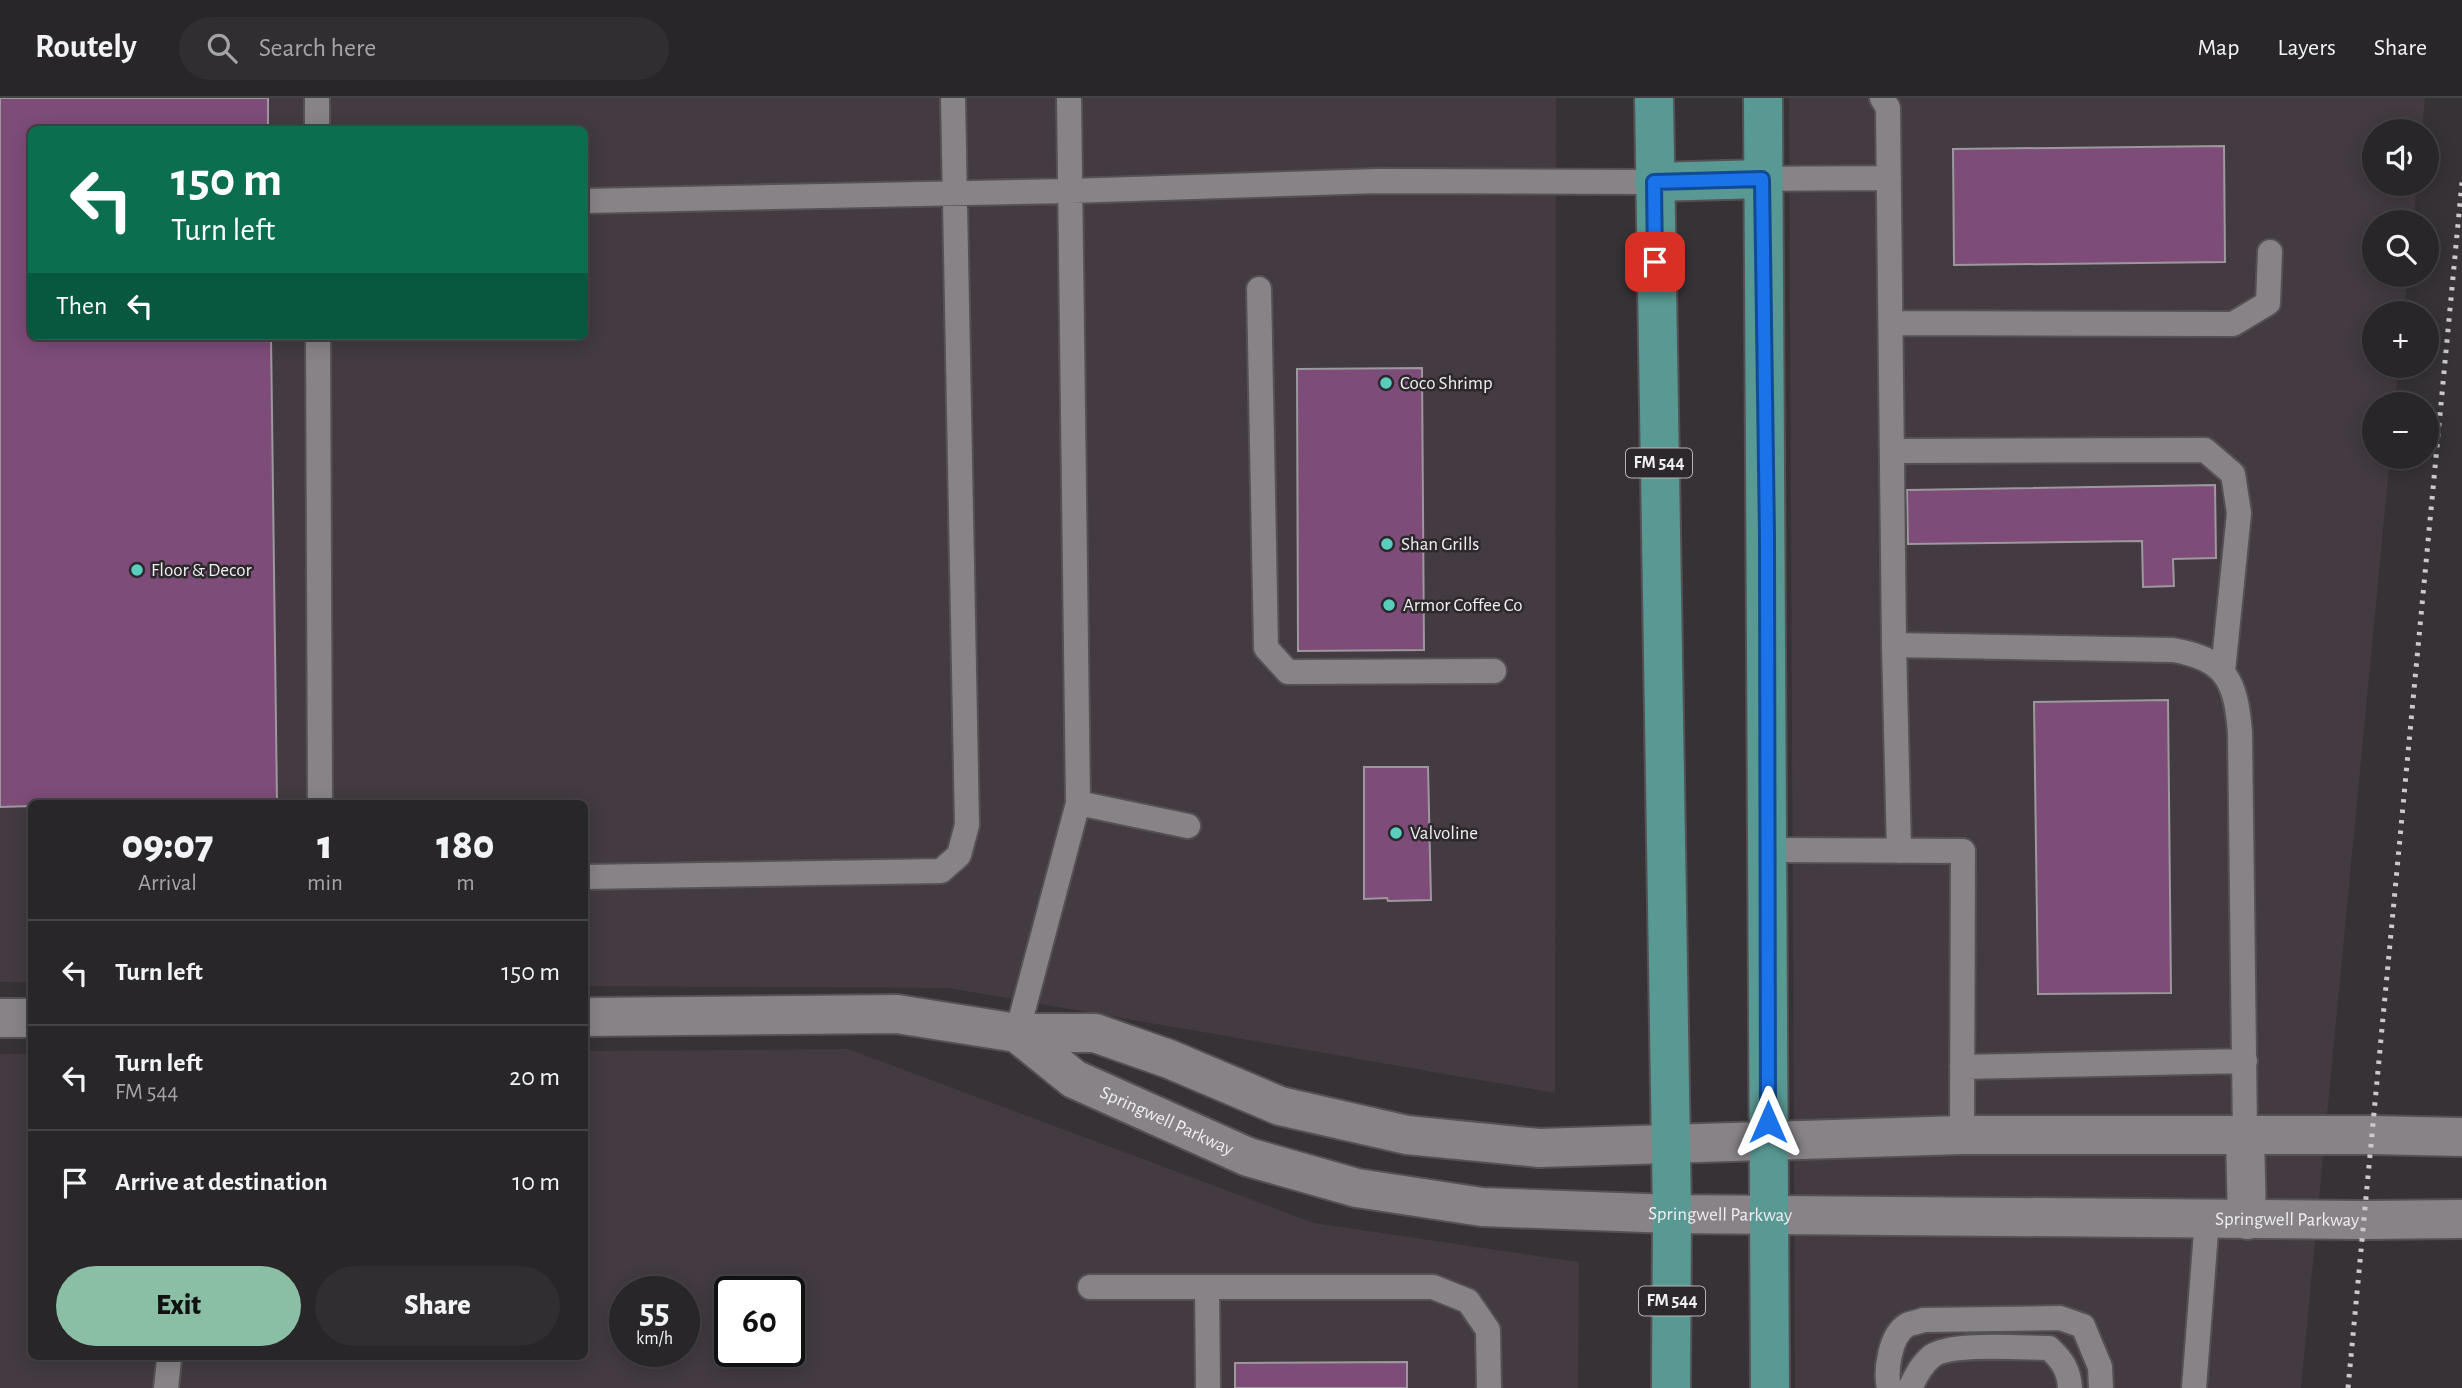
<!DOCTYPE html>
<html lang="en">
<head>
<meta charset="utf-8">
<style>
	body { margin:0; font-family:"Alegreya Sans",sans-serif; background:#302e30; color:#f1f3f6; height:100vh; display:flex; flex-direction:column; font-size:26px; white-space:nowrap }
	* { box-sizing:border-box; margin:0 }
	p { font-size:23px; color:#a5a5a8 }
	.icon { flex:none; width:38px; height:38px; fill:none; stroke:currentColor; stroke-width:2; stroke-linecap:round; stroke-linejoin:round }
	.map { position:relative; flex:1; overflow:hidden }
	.details { position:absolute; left:28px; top:702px; width:560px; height:560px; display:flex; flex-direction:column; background:#282628; border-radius:10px; box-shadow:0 4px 18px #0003,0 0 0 2px #444345 }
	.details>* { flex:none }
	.guide { position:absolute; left:28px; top:28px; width:560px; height:214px; border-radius:10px; box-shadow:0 4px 18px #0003,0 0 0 2px #444345; background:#0b6e4f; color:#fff; overflow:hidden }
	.controls { position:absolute; left:2362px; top:21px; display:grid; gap:14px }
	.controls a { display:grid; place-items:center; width:77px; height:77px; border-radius:50%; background:#282628; box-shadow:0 4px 18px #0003,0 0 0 2px #444345; font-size:35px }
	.speed { position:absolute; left:609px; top:1178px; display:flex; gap:14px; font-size:35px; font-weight:700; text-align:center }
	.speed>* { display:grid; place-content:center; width:91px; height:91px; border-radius:50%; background:#282628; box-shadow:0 4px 18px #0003,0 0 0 2px #444345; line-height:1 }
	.speed small { font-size:18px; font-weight:400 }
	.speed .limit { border:4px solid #111; border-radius:10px; background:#fff; color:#111 }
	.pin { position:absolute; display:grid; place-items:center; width:60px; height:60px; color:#fff; margin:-30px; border-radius:14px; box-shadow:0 4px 10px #0006 }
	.me { position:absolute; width:77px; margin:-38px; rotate:0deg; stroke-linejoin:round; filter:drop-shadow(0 0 5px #0008) }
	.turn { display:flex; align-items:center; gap:24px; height:147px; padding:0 28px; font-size:32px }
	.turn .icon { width:91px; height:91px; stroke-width:2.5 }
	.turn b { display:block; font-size:49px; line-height:60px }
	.then { display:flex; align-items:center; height:66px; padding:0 28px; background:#0003; gap:14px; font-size:26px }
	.eta { display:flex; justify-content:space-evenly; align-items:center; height:119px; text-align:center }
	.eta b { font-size:42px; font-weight:800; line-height:49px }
	.cta { display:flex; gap:14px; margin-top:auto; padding:14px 28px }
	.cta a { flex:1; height:80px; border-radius:42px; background:#8abfa5; color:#111; font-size:28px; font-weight:800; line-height:80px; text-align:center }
	.cta a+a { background:#302e30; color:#f1f3f6 }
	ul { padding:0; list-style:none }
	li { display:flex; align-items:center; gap:21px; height:105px; padding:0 28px; border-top:2px solid #444345 }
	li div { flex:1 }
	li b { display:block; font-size:26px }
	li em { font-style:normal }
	header { display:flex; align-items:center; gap:42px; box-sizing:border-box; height:98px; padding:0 35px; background:#282628; border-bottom:2px solid #444345 }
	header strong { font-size:33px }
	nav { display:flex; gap:38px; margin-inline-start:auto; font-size:24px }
	.search { width:490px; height:63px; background:#302e30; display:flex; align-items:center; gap:18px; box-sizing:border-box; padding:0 24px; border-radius:38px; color:#a5a5a8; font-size:26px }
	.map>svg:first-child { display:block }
</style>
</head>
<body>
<header>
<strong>Routely</strong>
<div class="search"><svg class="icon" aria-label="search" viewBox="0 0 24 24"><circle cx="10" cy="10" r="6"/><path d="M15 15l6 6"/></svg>Search here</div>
<nav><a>Map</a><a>Layers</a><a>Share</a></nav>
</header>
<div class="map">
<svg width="2462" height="1290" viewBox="0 0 2462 1290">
	<rect width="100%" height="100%" fill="#363235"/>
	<path fill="#433a42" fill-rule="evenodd" d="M0 0H1556L1555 995 948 890 585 888 584 705H32L31 884H0ZM32 32H584V238H32Z
		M1789 0H2425L2422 33H2375V86H2417L2413 124H2375V177H2408L2404 215H2375V268H2399L2395 306H2375V359H2390L2301 1290H1795Z
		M848 951 1314 1125 1579 1164 1578 1290H0V956H31L32 1258H584L585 953ZM625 1194H684V1253H625ZM730 1194H789V1253H730Z"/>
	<path fill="#7d4c79" stroke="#9d989d" stroke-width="2" d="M0 0H268V32H32V238H271L277 705H32V708L0 709Z
		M2224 48 2225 164 1954 167 1953 51Z
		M1422 270 1424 552 1298 553 1297 271Z
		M2215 387 2216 460 2173 461 2174 488 2143 489 2142 443 1908 446 1907 392Z
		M2168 602 2171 895 2038 896 2034 604Z
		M1364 669H1428L1431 802 1388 803 1387 800 1364 801Z
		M1407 1264V1290H1235V1265Z"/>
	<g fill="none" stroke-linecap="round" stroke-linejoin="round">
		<g stroke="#545154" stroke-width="28">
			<path id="lane" d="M317 0V32
				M1882 0 1888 10 1894 547 1899 753
				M1762 81 1889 80
				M584 103 1070 93 1378 83 1654 84
				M1259 191 1266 550 1288 574 1494 573
				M1892 225 2233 226 2268 205 2270 154
				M318 238 320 705
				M1892 353 2205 352 2233 376 2239 415 2223 573
				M1894 547 2173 552C2227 561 2236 584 2240 635L2245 1037
				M1078 705 1188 728
				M1767 752 1963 753 1962 1037
				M584 779 941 773 959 757 967 727 953 0
				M1017 935 1078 705 1069 0
				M1962 969 2245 963
				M1090 1189H1433L1468 1203 1488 1232 1489 1290
				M1207 1189 1208 1290
				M166 1290 169 1262
				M1889 1290C1885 1273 1890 1237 1907 1227 1911 1225 1919 1224 1923 1222L2060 1220 2083 1228 2100 1269 2101 1290
				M1910 1290C1916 1278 1921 1267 1932 1258 1951 1244 2023 1250 2049 1250 2062 1262 2069 1272 2070 1290
				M2194 1290 2207 1121"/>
		</g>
		<g stroke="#545154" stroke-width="42">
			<g id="secondary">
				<path d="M584 919 897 916 1017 935H1095L1169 961 1280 1008 1407 1037 1539 1050 1962 1037H2372L2462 1039"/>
				<path d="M0 920H32"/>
				<path id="s1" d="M1017 935 1074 981 1248 1059 1357 1090 1482 1109 1672 1116 2365 1122 2462 1121"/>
				<path d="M2245 1037 2247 1122"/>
			</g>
		</g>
		<g stroke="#545154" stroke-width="42">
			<path id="primary" d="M1654 0 1672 1116 1671 1290
				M1763 0 1770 1290
				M1654 84 1762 81"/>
		</g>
		<use href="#lane" stroke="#888387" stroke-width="24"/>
		<use href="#secondary" stroke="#888387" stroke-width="38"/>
		<use href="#primary" stroke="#599993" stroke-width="38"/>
		<path stroke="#ccc9cc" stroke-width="5" stroke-dasharray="3.5 7" stroke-linecap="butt" d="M2348 1290 2462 84"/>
	</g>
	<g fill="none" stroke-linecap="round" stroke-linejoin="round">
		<g stroke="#114b97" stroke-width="18">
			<path id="route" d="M1655 164 1654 84 1762 81 1767 438 1768 1024"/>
		</g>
		<use href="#route" stroke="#1a73e8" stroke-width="12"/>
	</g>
	<g fill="#59cebf" stroke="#2c282b" stroke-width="2.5">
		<circle cx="1386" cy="285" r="7"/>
		<circle cx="1387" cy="446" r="7"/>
		<circle cx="137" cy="472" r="7"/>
		<circle cx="1389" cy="507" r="7"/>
		<circle cx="1396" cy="735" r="7"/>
	</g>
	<g text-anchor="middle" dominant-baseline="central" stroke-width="5" stroke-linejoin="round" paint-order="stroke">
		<g fill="#2c282b" stroke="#b5b3b5" stroke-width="2">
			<rect x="1626" y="350.5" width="66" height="29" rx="5"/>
			<rect x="1639" y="1188.5" width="66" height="29" rx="5"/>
		</g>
		<g font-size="18" font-weight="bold" fill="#f0eef0">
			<text x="1659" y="365">FM 544</text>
			<text x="1672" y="1203">FM 544</text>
		</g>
		<g font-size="19" fill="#f0eef0" stroke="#2c282b" text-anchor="start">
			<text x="1400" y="285">Coco Shrimp</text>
			<text x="1401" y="446">Shan Grills</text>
			<text x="151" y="472">Floor &amp; Decor</text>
			<text x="1403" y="507">Armor Coffee Co</text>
			<text x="1410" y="735">Valvoline</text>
		</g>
		<g font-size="19" fill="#f0eef0" stroke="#2c282b">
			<text stroke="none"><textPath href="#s1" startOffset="175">Springwell Parkway</textPath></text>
			<text stroke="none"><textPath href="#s1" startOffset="742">Springwell Parkway</textPath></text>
			<text stroke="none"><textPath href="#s1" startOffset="1309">Springwell Parkway</textPath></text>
		</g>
	</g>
</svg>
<div class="controls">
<a><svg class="icon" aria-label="sound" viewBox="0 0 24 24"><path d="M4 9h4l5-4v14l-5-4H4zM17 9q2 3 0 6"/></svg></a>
<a><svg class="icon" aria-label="search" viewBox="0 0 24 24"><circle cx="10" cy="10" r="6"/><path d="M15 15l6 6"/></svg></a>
<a>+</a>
<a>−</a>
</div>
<div class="speed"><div>55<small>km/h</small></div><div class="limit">60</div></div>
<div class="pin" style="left:1655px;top:164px;background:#d93025"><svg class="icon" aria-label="arrive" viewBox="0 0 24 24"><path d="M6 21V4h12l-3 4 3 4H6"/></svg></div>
<svg class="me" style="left:1768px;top:1024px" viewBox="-20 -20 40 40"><path d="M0-17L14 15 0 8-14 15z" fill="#1a73e8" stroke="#fff" stroke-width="4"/></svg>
<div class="guide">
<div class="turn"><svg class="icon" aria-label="left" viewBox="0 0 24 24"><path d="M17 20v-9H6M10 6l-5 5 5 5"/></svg><div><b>150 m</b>Turn left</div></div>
<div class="then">Then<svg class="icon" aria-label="left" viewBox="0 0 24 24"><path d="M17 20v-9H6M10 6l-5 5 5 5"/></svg></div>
</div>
<section class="details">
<div class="eta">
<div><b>09:07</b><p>Arrival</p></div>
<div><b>1</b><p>min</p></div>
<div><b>180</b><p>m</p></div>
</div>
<ul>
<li><svg class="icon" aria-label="left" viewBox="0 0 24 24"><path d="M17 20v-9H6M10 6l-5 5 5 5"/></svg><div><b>Turn left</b></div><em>150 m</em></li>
<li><svg class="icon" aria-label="left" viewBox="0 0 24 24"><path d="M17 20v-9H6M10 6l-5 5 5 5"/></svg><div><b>Turn left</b><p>FM 544</p></div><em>20 m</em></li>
<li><svg class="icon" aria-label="arrive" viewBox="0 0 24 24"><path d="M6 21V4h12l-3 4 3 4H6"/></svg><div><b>Arrive at destination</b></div><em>10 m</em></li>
</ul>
<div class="cta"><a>Exit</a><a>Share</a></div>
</section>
</div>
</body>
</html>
